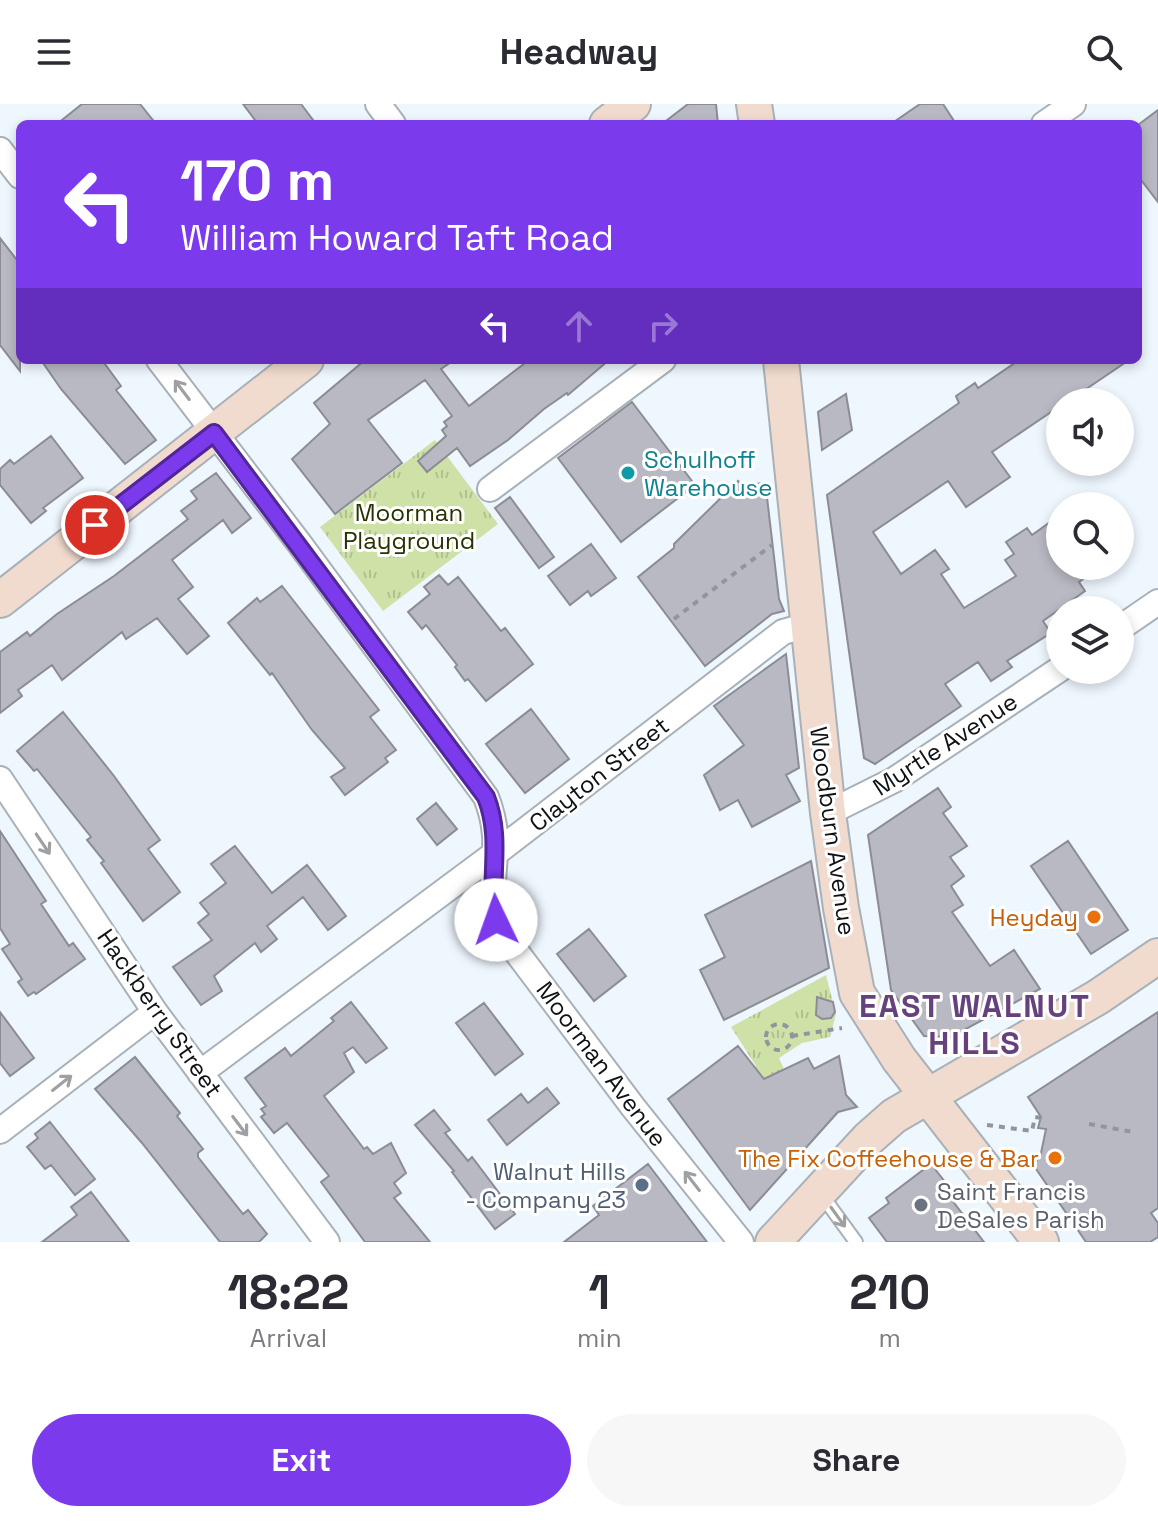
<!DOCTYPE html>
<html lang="en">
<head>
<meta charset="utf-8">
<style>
	body { margin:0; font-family:"Space Grotesk",sans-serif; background:#f7f7f7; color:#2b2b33; height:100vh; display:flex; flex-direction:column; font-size:30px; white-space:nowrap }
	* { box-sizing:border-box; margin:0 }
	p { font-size:26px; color:#7c7c81 }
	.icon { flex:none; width:44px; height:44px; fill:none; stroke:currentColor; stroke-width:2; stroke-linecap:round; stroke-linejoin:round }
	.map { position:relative; height:1138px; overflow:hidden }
	.panel { display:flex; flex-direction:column; background:#fff; flex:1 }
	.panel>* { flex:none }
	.banner { position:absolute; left:16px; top:16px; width:1126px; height:244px; border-radius:12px; box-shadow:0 4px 12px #0003; background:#7c3aed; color:#fff; overflow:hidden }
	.buttons { position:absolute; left:1046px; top:284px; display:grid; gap:16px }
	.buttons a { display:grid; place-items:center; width:88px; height:88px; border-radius:50%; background:#fff; box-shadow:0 4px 12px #0003; font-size:40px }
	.pin { position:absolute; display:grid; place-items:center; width:68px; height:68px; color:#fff; margin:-34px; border:4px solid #fff; border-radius:50%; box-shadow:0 2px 8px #0007 }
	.me { position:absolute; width:88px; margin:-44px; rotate:357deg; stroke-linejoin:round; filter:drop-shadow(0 0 6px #0008) }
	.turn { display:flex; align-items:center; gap:28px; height:168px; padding:0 32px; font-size:36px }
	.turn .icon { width:104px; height:104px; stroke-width:2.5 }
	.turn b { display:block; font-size:56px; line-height:68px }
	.lanes { display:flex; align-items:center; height:76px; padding:0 32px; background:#0003; justify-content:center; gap:40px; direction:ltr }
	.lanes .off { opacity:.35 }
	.eta { display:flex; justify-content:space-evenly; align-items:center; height:136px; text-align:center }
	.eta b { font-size:48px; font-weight:700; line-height:56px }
	.primary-button { display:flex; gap:16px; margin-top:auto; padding:16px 32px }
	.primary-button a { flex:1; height:92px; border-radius:48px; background:#7c3aed; color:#fff; font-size:32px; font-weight:700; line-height:92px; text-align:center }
	.primary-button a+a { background:#f7f7f7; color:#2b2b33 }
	header { display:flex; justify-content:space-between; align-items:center; height:104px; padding:0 32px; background:#fff; font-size:36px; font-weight:700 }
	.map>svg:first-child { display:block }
</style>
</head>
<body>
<header><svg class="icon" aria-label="menu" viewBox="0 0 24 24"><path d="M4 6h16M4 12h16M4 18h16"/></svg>Headway<svg class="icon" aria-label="search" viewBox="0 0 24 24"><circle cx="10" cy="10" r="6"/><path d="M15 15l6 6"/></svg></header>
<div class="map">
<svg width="1158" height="1138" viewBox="0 0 1158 1138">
	<defs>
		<pattern id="park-tufts" width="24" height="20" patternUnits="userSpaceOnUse" patternTransform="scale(2)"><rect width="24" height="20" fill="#cee2a7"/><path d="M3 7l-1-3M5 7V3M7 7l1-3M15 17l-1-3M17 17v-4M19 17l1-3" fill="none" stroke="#b0c18f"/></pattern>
	</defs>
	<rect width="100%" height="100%" fill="#eef6fe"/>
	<path fill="url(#park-tufts)" d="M435 336 498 420 383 507 320 423Z
		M826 871 836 910 830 933 802 939 779 954 787 972 752 997 738 977 756 962 731 923Z"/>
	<path fill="#b9b9c3" stroke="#8c8c95" stroke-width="2" d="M82 0H140L156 20H57Z
		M243 0H301L316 20H258Z
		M688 0H716L718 20H662Z
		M920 0H943L956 20H891Z
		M1158 6V98L1138 72V21Z
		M0 134 20 160V267L0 241Z
		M41 256H102L121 282 116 286 156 336 125 360 61 285Z
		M365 256H454L441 265 469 302 529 256H609L568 291 567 289 544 305 508 336 470 362 457 344 427 368 418 357 446 332 442 326 447 322 444 318 452 312 425 276 368 316 402 359 335 410 292 355 330 320 314 299Z
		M1019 256H1129L1067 298H1060V302L992 348 1010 373 966 403 948 377 873 428 901 470 935 446 949 465 941 470 964 504 1016 472 1005 456 1014 450 1006 438 1027 424 1032 431 1060 411V462H1102L1079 478 1085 487 1043 517 1051 529 1007 557 1012 563 991 577 978 558 945 580 961 602 875 660 864 654 827 391 959 299 956 292 975 279 978 284Z
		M846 290 852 326 822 346 818 308Z
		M632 298 695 381 621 438 558 354Z
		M51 332 83 374 43 404 46 407 31 419 0 381V365L10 356 14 360Z
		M216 369 251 414 232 429 223 416 172 456 193 483 178 495 209 532 187 550 157 514 126 535 122 528 62 576 52 561 18 586 22 592 0 609V548L27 528 30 532 57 510 114 472 188 415 181 407 197 395 191 387Z
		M738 377 743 383 761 379 766 385 779 495 784 507 772 510 705 562 638 473 674 444V440Z
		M510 393 554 453 539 464 495 404Z
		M591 440 616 474 591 492 588 487 570 501 548 472Z
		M439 471 448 481 458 473 501 527 505 524 533 560 486 597 468 575 465 577 455 563 457 561 426 521 422 525 408 508 430 490 424 483Z
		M282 482 379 606 370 613 396 646 385 654 388 658 345 691 331 673 345 664 312 626 272 569 270 571 228 519 257 494 260 498Z
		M786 550 799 664 786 671 800 697 752 723 738 696 720 706 704 671 744 641 714 602Z
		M531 605 569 655 525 689 486 640Z
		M63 608 114 672 160 736 148 745 180 788 143 817 101 759 104 757 87 736 91 733 37 665 34 667 17 647Z
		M938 684 951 703 943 709 967 742 950 753 964 772 951 782 963 801 952 808 990 862 1014 846 1040 885 951 933 924 932 891 886 868 731Z
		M436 699 457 725 437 741 417 715Z
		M0 727 46 797 41 800 69 842 73 839 85 855 36 890 34 888 28 892 18 878 22 875 2 845 10 840 0 824Z
		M1068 737 1128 826 1091 850 1031 762Z
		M235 742 272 789 307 761 346 812 328 826 303 793 267 822 277 835 261 848 255 839 214 872 222 887 201 901 173 863 212 836 198 819 209 810 200 799 226 779 211 760Z
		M811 757 829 864 724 916 700 866 725 853 705 811Z
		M589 825 626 872 594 897 557 850Z
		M817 893 833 898 835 908 831 914 822 915 816 911Z
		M351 898 387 944 366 959 353 943 344 949 354 968 324 992 364 1045 367 1043 373 1050 391 1039 406 1069 394 1079 401 1089 394 1094 430 1138H365L321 1078 329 1072 287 1019 274 1029 261 1013 265 1010 261 1005 266 1002 245 974 285 944 291 952 334 917 331 914Z
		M484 899 523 950 495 971 456 919Z
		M0 908 34 954 10 972 0 959Z
		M1158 908V1104L1151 1109 1158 1119V1133L1150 1138H1086L1032 1059 1040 1054 1046 1025 1038 1024 1041 1013 1028 993Z
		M738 942 764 975 808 954 814 965 839 952 846 991 857 1003 838 1008 750 1106 668 995Z
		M135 953 180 1009 177 1012 203 1045 198 1049V1053L243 1110 248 1106 267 1130 259 1138H220L142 1039 95 985Z
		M547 984 559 999 507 1041 488 1016 521 990 528 999Z
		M434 1006 450 1026 445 1029 468 1057 472 1053 515 1110 495 1125 452 1068 454 1067 415 1021Z
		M50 1018 95 1075 75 1091 51 1061 45 1065 27 1043 38 1034 35 1030Z
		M648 1060 707 1138H564L599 1111 593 1102Z
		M931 1060 949 1083 945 1087 984 1138H887L869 1114 889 1099 886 1094Z
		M91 1088 129 1138H42L77 1111 71 1103Z"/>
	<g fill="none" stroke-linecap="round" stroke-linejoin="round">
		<g stroke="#a9b1b8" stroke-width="16">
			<path id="lane" d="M821 1090 856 1138"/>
		</g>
		<g stroke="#a9b1b8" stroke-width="28">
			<path id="street" d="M378 0 393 20
				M1044 20 1073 0
				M0 46 20 72
				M159 256 299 439 486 693C503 736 491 758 493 799 494 812 500 823 506 834L633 1003 741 1138
				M490 385 663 256
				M1120 524 1158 498
				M0 675 155 908 327 1138
				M828 709 894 676 1060 565
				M200 969 497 748 783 528 808 521
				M0 1027 155 908"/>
		</g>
		<g stroke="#a9b1b8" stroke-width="38">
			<path id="secondary" d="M754 0 757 20
				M607 20 633 0
				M781 256 828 709 841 804 857 889 899 955 1041 1138
				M0 496 306 256
				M773 1138 869 1034 894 1012 1098 893 1158 852"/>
		</g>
		<path stroke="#90969c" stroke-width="4" stroke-dasharray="6 6" stroke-linecap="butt" d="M674 515 772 441
			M766 933a13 13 0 1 1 26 0a13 13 0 1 1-26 0Z
			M792 932 842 924
			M1089 1020 1133 1028
			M987 1021 1032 1027 1035 1013 1041 1014"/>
		<use href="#lane" stroke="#fff" stroke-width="12"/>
		<use href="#street" stroke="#fff" stroke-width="24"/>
		<use href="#secondary" stroke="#f1dbce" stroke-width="34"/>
	</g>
	<defs><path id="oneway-shaft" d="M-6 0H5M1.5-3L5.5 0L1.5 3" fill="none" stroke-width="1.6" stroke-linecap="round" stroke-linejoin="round" transform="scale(2)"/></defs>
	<g stroke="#9fa0a1">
		<use href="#oneway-shaft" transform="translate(182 286) rotate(-127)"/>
		<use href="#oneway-shaft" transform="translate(43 740) rotate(56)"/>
		<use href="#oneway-shaft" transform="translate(62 979) rotate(-38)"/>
		<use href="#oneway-shaft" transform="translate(240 1022) rotate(53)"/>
		<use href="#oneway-shaft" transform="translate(692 1077) rotate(-128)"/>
		<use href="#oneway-shaft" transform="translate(838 1113) rotate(54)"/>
	</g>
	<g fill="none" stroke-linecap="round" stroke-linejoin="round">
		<g stroke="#51269a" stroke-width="20">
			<path id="route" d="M95 421 214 329 486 693C503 736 488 774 496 816"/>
		</g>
		<use href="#route" stroke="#7c3aed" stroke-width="14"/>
	</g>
	<circle fill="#0f9aa8" stroke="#fff" stroke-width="3" cx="628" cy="369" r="8"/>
	<g fill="#e8710a" stroke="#fff" stroke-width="3">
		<circle cx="1094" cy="813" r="8"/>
		<circle cx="1055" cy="1054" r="8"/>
	</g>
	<circle fill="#5c6f8a" stroke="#fff" stroke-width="3" cx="642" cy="1081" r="8"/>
	<circle fill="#6b7280" stroke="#fff" stroke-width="3" cx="921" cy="1101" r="8"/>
	<g text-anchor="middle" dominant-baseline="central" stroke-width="6" stroke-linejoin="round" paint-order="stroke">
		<g font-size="24" fill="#0d838f" stroke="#fff" text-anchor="start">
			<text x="644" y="355">Schulhoff<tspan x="644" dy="28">Warehouse</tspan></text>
		</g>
		<g font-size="24" fill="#263300" stroke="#fff">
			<text x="409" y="408">Moorman<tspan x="409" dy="28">Playground</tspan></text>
		</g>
		<g font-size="24" fill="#0f1214" stroke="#fff">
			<text transform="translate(945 640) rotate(-33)">Myrtle Avenue</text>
			<text transform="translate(599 670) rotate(-38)">Clayton Street</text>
			<text transform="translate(833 727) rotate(82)">Woodburn Avenue</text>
			<text transform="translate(160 909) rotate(55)">Hackberry Street</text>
			<text transform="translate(602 960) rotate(53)">Moorman Avenue</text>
		</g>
		<g font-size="24" fill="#c56008" stroke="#fff" text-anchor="end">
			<text x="1078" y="813">Heyday</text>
			<text x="1039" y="1054">The Fix Coffeehouse &amp; Bar</text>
		</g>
		<g font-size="24" fill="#4e5e75" stroke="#fff" text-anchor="end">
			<text x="626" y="1067">Walnut Hills<tspan x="626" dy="28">- Company 23</tspan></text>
		</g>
		<g font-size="24" fill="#5b616d" stroke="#fff" text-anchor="start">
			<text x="937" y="1087">Saint Francis<tspan x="937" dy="28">DeSales Parish</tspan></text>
		</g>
		<g font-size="32" font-weight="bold" letter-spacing="2" fill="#66417b" stroke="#fff">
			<text x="975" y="902">EAST WALNUT<tspan x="975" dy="37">HILLS</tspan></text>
		</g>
	</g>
</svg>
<div class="buttons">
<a><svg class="icon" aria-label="sound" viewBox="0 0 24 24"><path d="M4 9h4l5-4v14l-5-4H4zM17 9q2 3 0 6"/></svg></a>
<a><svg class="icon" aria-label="search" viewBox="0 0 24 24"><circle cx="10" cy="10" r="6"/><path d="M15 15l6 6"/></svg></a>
<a><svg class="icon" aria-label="layers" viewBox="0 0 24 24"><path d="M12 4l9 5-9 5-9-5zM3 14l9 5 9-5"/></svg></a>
</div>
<div class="pin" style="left:95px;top:421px;background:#d93025"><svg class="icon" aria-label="arrive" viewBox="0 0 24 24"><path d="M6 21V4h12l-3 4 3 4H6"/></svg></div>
<svg class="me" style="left:496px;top:816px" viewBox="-20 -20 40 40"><circle r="19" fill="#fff"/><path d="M0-13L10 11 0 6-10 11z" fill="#7c3aed"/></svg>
<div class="banner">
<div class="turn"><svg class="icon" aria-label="left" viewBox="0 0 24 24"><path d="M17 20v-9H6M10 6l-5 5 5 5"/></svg><div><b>170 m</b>William Howard Taft Road</div></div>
<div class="lanes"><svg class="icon" aria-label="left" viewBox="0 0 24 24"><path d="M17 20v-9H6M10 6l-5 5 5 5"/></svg><svg class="icon off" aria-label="ahead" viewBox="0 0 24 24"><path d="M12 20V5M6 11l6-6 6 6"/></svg><svg class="icon off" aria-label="right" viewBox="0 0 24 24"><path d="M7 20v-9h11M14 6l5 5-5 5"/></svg></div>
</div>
</div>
<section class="panel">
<div class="eta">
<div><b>18:22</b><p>Arrival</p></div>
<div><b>1</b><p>min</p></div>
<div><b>210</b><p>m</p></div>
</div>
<div class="primary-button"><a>Exit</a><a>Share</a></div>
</section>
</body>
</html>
